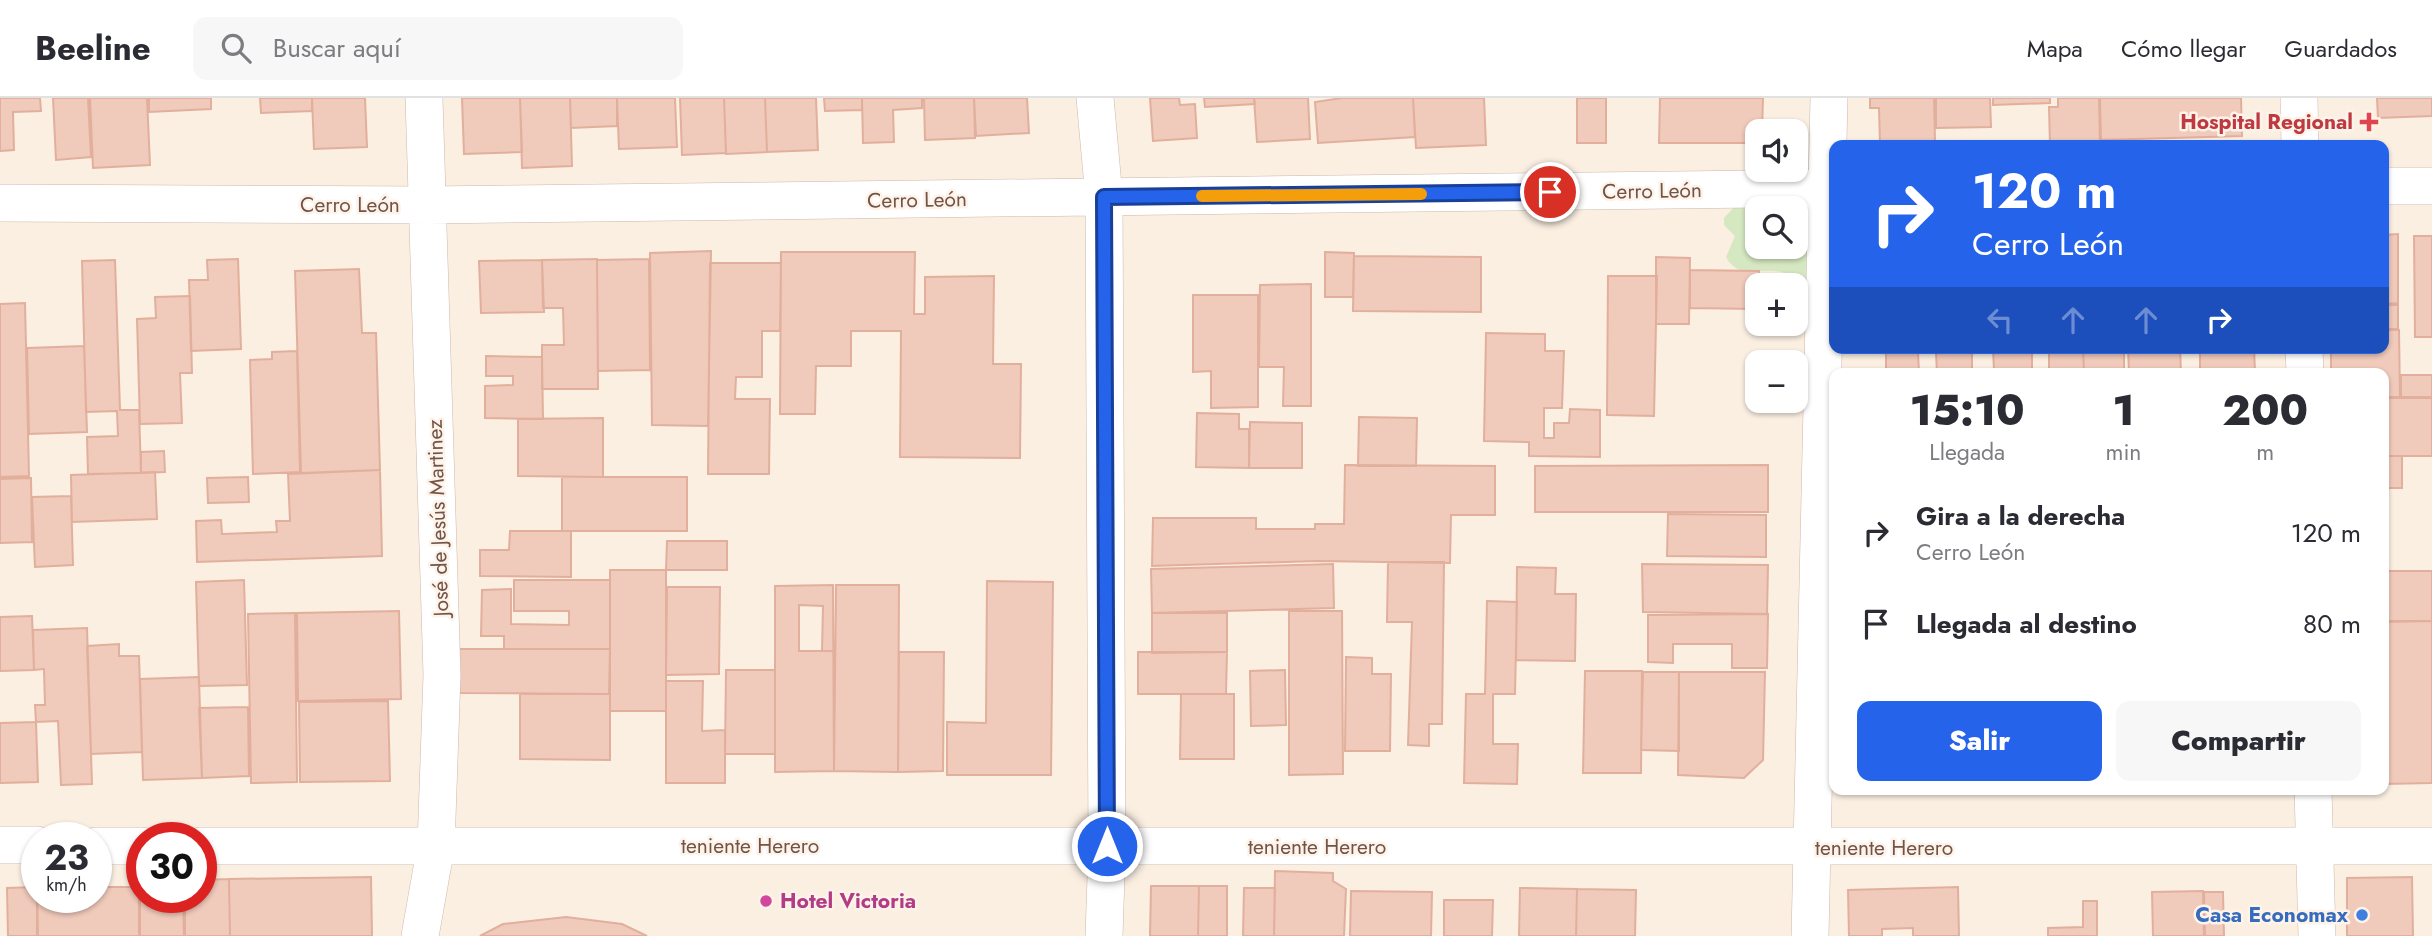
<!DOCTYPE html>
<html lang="es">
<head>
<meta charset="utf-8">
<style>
	body { margin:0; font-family:Jost,sans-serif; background:#f7f7f7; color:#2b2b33; height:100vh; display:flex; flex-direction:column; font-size:26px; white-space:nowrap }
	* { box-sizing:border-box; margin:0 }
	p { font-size:23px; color:#7c7c81 }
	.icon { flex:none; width:38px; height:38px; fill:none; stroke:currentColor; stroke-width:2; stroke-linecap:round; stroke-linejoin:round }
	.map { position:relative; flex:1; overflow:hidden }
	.panel { position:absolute; left:1829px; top:270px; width:560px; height:427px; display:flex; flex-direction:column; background:#fff; border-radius:14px; box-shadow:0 2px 5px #0004 }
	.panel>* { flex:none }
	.guide { position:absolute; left:1829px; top:42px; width:560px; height:214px; border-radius:14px; box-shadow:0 2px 5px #0004; background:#2563eb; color:#fff; overflow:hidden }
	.buttons { position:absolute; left:1745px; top:21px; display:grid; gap:14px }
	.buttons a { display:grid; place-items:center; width:63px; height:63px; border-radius:14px; background:#fff; box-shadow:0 2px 5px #0004; font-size:35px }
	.speed { position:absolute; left:21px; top:724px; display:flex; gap:14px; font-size:35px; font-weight:700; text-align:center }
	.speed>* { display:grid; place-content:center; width:91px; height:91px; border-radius:50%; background:#fff; box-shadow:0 2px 5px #0004; line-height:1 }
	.speed small { font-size:18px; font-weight:400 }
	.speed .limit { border:10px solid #d22; background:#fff; color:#111 }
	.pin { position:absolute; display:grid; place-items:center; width:60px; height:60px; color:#fff; margin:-30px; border:4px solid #fff; border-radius:50%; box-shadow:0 2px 7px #0007 }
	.me { position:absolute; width:77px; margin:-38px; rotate:0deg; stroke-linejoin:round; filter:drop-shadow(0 0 5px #0008) }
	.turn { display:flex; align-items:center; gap:24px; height:147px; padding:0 28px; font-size:32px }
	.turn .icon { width:91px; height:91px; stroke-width:2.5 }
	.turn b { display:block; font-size:49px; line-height:60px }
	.lanes { display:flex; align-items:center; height:66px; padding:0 28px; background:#0003; justify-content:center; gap:35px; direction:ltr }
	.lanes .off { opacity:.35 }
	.eta { display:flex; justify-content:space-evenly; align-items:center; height:119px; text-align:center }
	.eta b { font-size:42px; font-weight:800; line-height:49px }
	.cta { display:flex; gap:14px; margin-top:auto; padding:14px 28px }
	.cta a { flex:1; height:80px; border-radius:14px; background:#2563eb; color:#fff; font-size:28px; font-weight:800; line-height:80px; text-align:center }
	.cta a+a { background:#f7f7f7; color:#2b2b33 }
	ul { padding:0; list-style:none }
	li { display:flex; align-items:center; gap:21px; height:91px; padding:0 28px }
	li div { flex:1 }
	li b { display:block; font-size:26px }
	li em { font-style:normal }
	header { display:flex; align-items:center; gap:42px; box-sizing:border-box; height:98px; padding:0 35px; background:#fff; border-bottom:2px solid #e1e1e2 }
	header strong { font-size:33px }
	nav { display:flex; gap:38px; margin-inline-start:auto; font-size:24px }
	.search { width:490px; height:63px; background:#f7f7f7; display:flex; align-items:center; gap:18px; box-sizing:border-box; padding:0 24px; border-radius:14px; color:#7c7c81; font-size:26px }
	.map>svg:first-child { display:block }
</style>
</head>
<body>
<header>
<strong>Beeline</strong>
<div class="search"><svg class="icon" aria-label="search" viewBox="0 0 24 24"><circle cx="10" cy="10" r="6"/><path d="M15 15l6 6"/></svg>Buscar aquí</div>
<nav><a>Mapa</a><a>Cómo llegar</a><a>Guardados</a></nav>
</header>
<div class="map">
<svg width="2432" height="838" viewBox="0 0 2432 838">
	<rect width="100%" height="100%" fill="#fbefe2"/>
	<path fill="#d5e8c1" d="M1735 108 1777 110H1757V149H1796V144L1809 147 1807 212 1796 205V187H1792L1794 182C1775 160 1740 188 1726 159L1735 138 1724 127V120Z"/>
	<path fill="#f0cabb" stroke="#e2af9c" stroke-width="2" fill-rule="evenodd" d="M0 0H40L41 13 13 14 14 52 0 53Z
		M53 0H88L91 59 56 62Z
		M90 0H147L150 67 93 70Z
		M149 0H211V11L149 14Z
		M260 0H312V13L261 15Z
		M312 0H365L367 49 314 51Z
		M462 0H520L522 54 464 56Z
		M520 0H570L572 68 522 70Z
		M570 0H617V28L571 30Z
		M617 0H675L677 49 619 51Z
		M680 0H724L726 55 682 57Z
		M724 0H765L767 54 726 56Z
		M765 0H816L818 52 767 54Z
		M824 0H862V12L825 13Z
		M862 0H922V10L893 12 894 44 863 45Z
		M924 0H974L975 40 925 42Z
		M974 0H1027L1029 35 976 38Z
		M1150 0H1179L1180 7 1195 6 1197 40 1153 43Z
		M1204 0H1254L1255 6 1205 9Z
		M1254 0H1308L1310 41 1257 44Z
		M1342 0H1413L1415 39 1318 45 1315 4Z
		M1413 0H1484L1486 47 1416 50Z
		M1577 0H1606V45H1577Z
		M1660 0H1763L1762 33H1757V45H1659Z
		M1870 0H1934L1935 43 1880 45 1879 10H1870Z
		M1936 0H1990L1991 29 1936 30Z
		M1993 0H2050V5L1993 7Z
		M2058 0H2099L2100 47H2050L2049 9H2058Z
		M2100 0H2241L2242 38 2101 42Z
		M2377 0H2432V18L2378 20Z
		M2398 136V205L2384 206V137Z
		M2414 138H2432V239H2415Z
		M711 153 708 328 652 327 650 155Z
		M781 154H915L914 216H925V179L994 178 993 266H1021L1020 360 900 359 901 233H851V268H816L815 316H780Z
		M1325 154 1354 155 1353 199H1325Z
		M1354 158 1481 159V214L1353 213Z
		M1656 159 1690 160 1689 226H1656Z
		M238 161 241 251 191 253 189 182H208L207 162Z
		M597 161 598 291H542V247H564L563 210H543L542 162Z
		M649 161 650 272 598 273 597 162Z
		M115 162 120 312H139L141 375 88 376 87 339 118 338 117 313 86 314 82 163Z
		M542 162 544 214 481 215 479 163Z
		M710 165H781L780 233H762V279H736L735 301H770L769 376H708Z
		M359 171 362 235H376L380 372 301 375 295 173Z
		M1690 172 1759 173 1757 211 1690 210Z
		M1608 178H1657L1654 318 1607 317Z
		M1311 186V308H1283L1284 269H1259L1260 187Z
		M1193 197H1258V309L1211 310V273L1193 274Z
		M190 198 192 275H180L182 325 140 326 137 221 156 220 155 199Z
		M25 205 29 378 0 379V206Z
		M2384 207H2398V231H2384Z
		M2384 232H2399L2400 299H2384V275H2331V250H2384Z
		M1486 235 1545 236V253H1564L1562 310H1544V340H1554V325H1569L1570 311 1600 312V359L1529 358V344L1484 343Z
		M84 248 87 334 29 336 27 250Z
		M1951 250H1972V275H1937L1936 255H1951Z
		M1993 250H2032V275H1982L1994 273Z
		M2049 250H2083L2084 275H2049Z
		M2083 250H2124V275H2084Z
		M2128 250H2180L2181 275H2129Z
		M2200 250H2254L2255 274 2200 275Z
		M297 253 300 374 253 376 250 262 272 261V254Z
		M1918 254 1919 275H1886V255Z
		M486 258 542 259 543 321 485 320V288L513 287V278H486Z
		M2401 277H2432V299H2401Z
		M2384 300H2432V358H2384Z
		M1197 315 1239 316V331H1249V370L1196 369Z
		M1359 319 1417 320 1416 368H1358Z
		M603 320V379L518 378V321Z
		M1250 324 1302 325V370H1249Z
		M164 353 165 374 141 375V354Z
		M2384 358H2402V390H2384Z
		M1345 367 1495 368V417H1451L1450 465 1317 463 1152 468 1153 420H1256V431H1315V426H1344Z
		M1768 367V414H1535V368Z
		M380 372 382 458 197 464 196 423 221 422 222 436 277 434 276 423H290L288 376Z
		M155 374 157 421 72 424 71 377Z
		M248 379 249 404 208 405 207 380Z
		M562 379H687V433H562Z
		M31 380 32 444 0 445V381Z
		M71 398 73 467 35 469 32 399Z
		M1668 416 1766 417V459L1667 458Z
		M510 433H571V479L480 478V452H509Z
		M667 443H727V472H666Z
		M1388 464H1444L1442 626H1429V648L1408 647 1412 524H1387Z
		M1333 466 1334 510 1152 515 1151 471Z
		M1642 466 1768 467 1767 516 1643 514Z
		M1517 469 1556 470 1555 496H1576L1575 563 1516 562Z
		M610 472H666V613H610Z
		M2384 473H2432V523H2384Z
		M244 482 247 587 199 588 196 484Z
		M514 482H610V551H504V538H481L482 492 511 491V526L569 527V513H514Z
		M987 483 1053 484 1051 677H947V624L986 625Z
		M833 487 834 673 775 674V488ZM799 507 823 508 822 553H833H799Z
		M836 487H899L898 674 834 673Z
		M667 489H720L719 576 666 577Z
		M1487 503 1517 504 1515 596H1493V646H1518L1517 686 1464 685 1466 596H1485Z
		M399 513 401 601 298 603 297 515Z
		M1289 513H1342L1343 676 1289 677Z
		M295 515 297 684 251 685 248 516Z
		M1152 515H1227V554L1152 555Z
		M1768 516 1767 570H1732V546H1673V565L1648 564V517Z
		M32 518 34 572 0 573V519Z
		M2432 523V685L2385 686 2384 524Z
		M87 530 92 686 61 687 58 623 36 624 35 607H45L44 571 34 572 33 532Z
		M119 546V558H139L142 654 91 656 87 548Z
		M2384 548 2385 686H2384Z
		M459 551H610L609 596 458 595Z
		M899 554H944L943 673 898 674Z
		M1138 554H1227L1226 596H1138Z
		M1346 559 1372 560V576H1391L1390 653H1345Z
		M726 572H775V656H725Z
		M1285 572 1286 627 1251 628 1250 573Z
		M1585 573H1642L1641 675H1583Z
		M1643 574H1679V653L1641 652Z
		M1679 574H1765L1763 662 1744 680 1678 677Z
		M199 579 202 680 143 682 140 581Z
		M666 583H703L702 633 725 632V685H666Z
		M520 596H610V662L520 661Z
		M1181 596H1234V661H1180Z
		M388 603 390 683 300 684 299 604Z
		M248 609 249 678 202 680 199 610Z
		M36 624 38 684 0 685V625Z
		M1275 773 1333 775V783L1346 791 1344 838H1274Z
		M371 779 372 838H230L229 781Z
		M2412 779 2413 838H2347V780Z
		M229 781 230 838H185V800H201V782Z
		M1151 788H1199L1198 838H1150Z
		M1199 788H1227V838H1198Z
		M37 789 38 838H8L7 790Z
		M96 789H139V838H37V800H96Z
		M140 789 142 800H183L184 838H140Z
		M1958 789 1959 838H1913V830L1882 831V838H1849L1848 792Z
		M1244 790H1275L1274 838H1243Z
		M1520 790 1577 791 1576 838H1519Z
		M1577 791 1636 792 1635 838H1576Z
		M1351 793 1432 794 1431 838H1350Z
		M2203 793 2204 838H2153L2152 794Z
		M2204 794H2223L2224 838H2205Z
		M1444 802H1493L1492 838H1444Z
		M2083 803H2097V838H2048V830L2083 829Z
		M566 819 622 826 647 838H480L503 826Z"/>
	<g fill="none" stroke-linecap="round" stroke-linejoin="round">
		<g stroke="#ceb7ac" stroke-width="38">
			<path id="minor" d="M1095 0 1104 99 1107 749 1104 838
				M2299 0 2300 47
				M2384 88H2432
				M0 105 429 107 1834 90
				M2304 250 2305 275
				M2313 691 2317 838
				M0 747H37
				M96 748H142
				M201 748H2432
				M420 838 436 748 442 577 424 0
				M1810 838 1829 0"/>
		</g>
		<use href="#minor" stroke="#fff" stroke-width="37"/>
	</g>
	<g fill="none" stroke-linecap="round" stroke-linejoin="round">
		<g stroke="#184099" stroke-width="18">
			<path id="route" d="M1107 748 1104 99 1550 94"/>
		</g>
		<use href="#route" stroke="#2563eb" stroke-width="12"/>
		<path stroke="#f59e0b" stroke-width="12" d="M1202 98 1421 96"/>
	</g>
	<path fill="#e0444e" stroke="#fef3e8" stroke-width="2.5" d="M2365.5 13.5h7v7h7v7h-7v7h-7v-7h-7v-7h7z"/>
	<circle fill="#d1479c" stroke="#fef3e8" stroke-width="2.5" cx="766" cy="803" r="7"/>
	<circle fill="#3f7fe0" stroke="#fef3e8" stroke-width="2.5" cx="2362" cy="817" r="7"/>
	<g text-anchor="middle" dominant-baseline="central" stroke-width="5" stroke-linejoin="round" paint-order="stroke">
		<g font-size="21" font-weight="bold" fill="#be3a42" stroke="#fef3e8" text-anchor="end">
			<text x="2353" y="24">Hospital Regional</text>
		</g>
		<g font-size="21" fill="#72534a" stroke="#fef3e8">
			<text transform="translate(1652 93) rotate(-1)">Cerro León</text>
			<text transform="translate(917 102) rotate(-1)">Cerro León</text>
			<text x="350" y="107">Cerro León</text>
			<text transform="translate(438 420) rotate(-92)">José de Jesús Martinez</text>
			<text x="750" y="748">teniente Herero</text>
			<text x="1317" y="749">teniente Herero</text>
			<text x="1884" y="750">teniente Herero</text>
		</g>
		<g font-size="21" font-weight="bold" fill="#b23c85" stroke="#fef3e8" text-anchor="start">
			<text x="780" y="803">Hotel Victoria</text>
		</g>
		<g font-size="21" font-weight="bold" fill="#366cbe" stroke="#fef3e8" text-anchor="end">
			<text x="2348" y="817">Casa Economax</text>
		</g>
	</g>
</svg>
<div class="buttons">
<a><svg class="icon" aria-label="sound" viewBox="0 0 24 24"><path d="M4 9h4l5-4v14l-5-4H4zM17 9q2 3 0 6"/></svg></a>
<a><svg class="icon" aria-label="search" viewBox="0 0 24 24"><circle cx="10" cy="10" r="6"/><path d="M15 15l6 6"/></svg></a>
<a>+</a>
<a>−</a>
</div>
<div class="speed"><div>23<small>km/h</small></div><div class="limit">30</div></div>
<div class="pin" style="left:1550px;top:94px;background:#d93025"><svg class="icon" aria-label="arrive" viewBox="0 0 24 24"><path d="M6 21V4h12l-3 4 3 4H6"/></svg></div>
<svg class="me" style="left:1107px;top:748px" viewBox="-20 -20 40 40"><circle r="17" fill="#2563eb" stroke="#fff" stroke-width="3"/><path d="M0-11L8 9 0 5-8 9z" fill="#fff"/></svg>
<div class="guide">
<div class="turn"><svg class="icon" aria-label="right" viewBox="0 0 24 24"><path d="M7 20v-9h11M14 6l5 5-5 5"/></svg><div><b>120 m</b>Cerro León</div></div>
<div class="lanes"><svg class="icon off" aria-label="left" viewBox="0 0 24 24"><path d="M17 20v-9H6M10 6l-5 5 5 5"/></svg><svg class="icon off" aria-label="ahead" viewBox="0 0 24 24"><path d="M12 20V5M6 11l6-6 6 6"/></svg><svg class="icon off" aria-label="ahead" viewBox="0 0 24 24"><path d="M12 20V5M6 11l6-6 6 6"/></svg><svg class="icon" aria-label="right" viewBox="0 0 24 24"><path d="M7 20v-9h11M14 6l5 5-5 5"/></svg></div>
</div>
<section class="panel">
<div class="eta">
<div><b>15:10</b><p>Llegada</p></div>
<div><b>1</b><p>min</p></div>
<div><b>200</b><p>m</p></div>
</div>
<ul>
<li><svg class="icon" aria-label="right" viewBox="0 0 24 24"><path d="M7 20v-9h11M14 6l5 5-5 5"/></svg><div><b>Gira a la derecha</b><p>Cerro León</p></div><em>120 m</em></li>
<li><svg class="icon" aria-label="arrive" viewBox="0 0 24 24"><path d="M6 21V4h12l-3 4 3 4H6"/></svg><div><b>Llegada al destino</b></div><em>80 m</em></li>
</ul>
<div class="cta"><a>Salir</a><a>Compartir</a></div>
</section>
</div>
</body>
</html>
